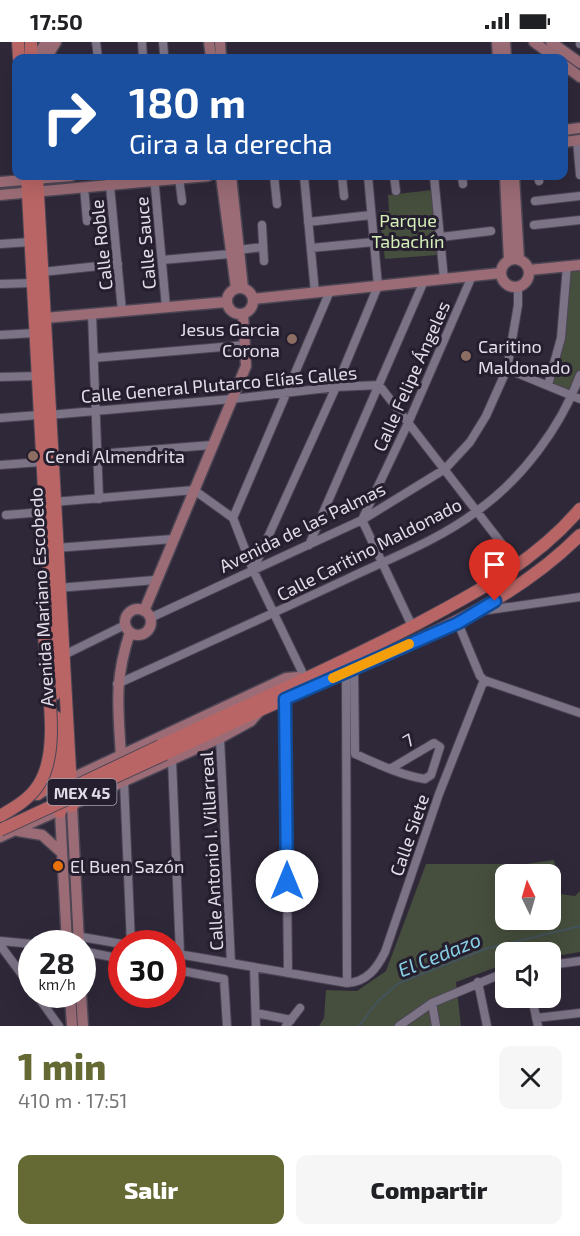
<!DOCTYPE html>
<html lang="es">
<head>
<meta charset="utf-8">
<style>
	body { margin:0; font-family:"Exo 2",sans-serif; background:#f6f6f6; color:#202124; height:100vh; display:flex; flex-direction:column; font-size:22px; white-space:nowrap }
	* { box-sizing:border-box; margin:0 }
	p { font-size:20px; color:#757577 }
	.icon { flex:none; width:33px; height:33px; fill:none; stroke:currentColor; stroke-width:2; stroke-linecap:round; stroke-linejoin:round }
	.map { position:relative; height:984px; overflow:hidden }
	.panel { display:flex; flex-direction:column; background:#fff; flex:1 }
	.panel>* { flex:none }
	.banner { position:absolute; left:12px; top:12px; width:556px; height:126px; border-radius:12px; box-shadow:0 6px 24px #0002; background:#1a4fa0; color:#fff; overflow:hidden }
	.needle { width:39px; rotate:355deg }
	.buttons { position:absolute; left:495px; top:822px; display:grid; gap:12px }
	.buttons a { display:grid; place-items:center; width:66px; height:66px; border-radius:12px; background:#fff; box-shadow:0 6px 24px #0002; font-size:30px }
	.speed { position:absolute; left:18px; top:888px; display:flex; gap:12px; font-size:30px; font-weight:700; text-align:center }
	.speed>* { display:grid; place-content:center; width:78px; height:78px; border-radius:50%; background:#fff; box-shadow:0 6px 24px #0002; line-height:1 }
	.speed small { font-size:15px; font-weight:400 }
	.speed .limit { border:9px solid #d22; background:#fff; color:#111 }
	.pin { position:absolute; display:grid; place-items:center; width:51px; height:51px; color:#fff; margin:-62px -26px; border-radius:50% 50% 50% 0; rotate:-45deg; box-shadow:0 0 6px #0007 }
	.pin .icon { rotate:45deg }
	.me { position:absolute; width:66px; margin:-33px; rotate:0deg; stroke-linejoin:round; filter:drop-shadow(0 0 4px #0008) }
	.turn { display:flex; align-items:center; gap:21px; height:126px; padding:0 18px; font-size:27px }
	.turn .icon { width:78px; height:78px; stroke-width:2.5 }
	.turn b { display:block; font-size:42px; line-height:51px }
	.round { display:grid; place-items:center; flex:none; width:63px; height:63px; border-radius:12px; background:#f6f6f6 }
	.summary { display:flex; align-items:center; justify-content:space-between; height:102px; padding:0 18px }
	h1 { font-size:36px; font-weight:800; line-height:45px; color:#656933 }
	.button { display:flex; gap:12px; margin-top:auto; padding:12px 18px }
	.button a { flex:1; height:69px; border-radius:12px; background:#656933; color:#fff; font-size:24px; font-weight:800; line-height:69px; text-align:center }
	.button a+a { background:#f6f6f6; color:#202124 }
	.status { display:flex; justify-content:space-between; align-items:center; height:42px; padding:0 30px; background:#fff; direction:ltr }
	.status svg { height:16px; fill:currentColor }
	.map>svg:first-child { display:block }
</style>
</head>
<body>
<div class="status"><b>17:50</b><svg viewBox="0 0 49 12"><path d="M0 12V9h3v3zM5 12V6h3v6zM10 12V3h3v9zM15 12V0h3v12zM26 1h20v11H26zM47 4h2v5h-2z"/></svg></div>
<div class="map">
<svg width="580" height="984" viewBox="0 0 580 984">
	<rect width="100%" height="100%" fill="#2f2839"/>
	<path fill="#464e3d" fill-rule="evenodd" d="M432 148 437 213 385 217 379 170 389 169 388 153Z
		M580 223V333L573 354 548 343 554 326 567 224Z
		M554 818 560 852 575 854 580 849V910L551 915 550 910H506L505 922 456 940 461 984H319L324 976 326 948 357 949 386 929 426 822H526ZM506 832H550V878H506Z"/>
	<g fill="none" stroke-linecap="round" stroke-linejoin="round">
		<path stroke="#44545d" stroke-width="2" d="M359 984 378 959 399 941 485 907 580 884"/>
		<g stroke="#4c4554" stroke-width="10">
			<path id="street" d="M96 0 98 16
				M142 0 143 16
				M163 0 164 12
				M580 0V2
				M577 99 580 133
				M109 134 122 269
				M154 134 166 265
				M274 134 277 162
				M304 134 315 251
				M342 134 344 154
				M394 134 396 149
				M434 134 444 237
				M462 134 463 142
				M538 134 539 139
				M179 136 182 159
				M84 145 87 179
				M535 159 580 154
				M308 180 371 173
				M262 183 264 219
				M534 183 580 178
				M441 195 491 189
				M0 202 30 200
				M311 206 374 200
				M238 208 263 205
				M162 218 230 212
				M42 230 118 222
				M0 242 33 241
				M92 272 99 457
				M0 293 35 291
				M94 316 245 303
				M507 327 580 357
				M0 335 38 334
				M548 343 561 296 567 224
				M49 373 232 357 336 345 379 343 519 524
				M0 376 39 373
				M98 412 212 403
				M0 423 41 420
				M54 460 194 448 233 476 253 528 305 636
				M6 473 44 470
				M233 476 330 249
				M309 503 424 239
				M56 506 173 497
				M253 528 336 345 378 244 368 134
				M58 546 155 538
				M481 569 580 555
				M150 576 362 478 445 427 470 400 486 374 507 327 518 263V245
				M458 581 480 634 484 638
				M412 584 362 478 409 379 472 234
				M62 614 125 583
				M354 626 355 712C378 722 400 733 425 737L431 733 440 705 434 701 429 704 390 727
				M346 630 347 941
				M484 638 580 671
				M117 642C194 607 272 572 349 536 391 516 439 498 477 469 522 437 561 385 580 333
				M285 657 288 931
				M220 696 231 921
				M172 718 180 912
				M124 739 131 902
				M76 894 122 902
				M0 899 33 902
				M0 903 32 946
				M82 909 122 917
				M172 911 347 941C367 940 377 926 385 910L439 752 484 638
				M550 923 580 919
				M254 925 256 984
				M172 927 224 937 227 984
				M478 940 487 984
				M36 952 59 984
				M532 956 538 984
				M432 961 436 984
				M256 971 291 978
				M536 976 580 971
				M286 984 300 966
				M399 984 432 961 506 930"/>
		</g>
		<g stroke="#4c4554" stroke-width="13">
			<path id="secondary" d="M209 0 211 16
				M220 0 221 16
				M497 0 498 16
				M505 0 506 16
				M534 0 556 16
				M551 0 580 21
				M36 16 46 0
				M46 16 56 0
				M564 23 580 35
				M564 88 580 86
				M564 100 580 98
				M221 134 236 246
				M231 134 243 246
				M505 134 509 218
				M514 134 519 218
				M0 140 71 134
				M0 153 208 134
				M501 231a14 14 0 1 1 28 0a14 14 0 1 1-28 0Z
				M529 228 580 223
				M227 259a13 13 0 1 1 26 0a13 13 0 1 1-26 0Z
				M253 257 501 231
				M45 276 226 260
				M125 580a13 13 0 1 1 26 0a13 13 0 1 1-26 0Z
				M144 569 246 324 243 272
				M121 714C118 664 114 639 130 590
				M36 753 286 636 298 635 303 637
				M72 764 79 902
				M60 770 67 902
				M18 789 42 793 62 811
				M0 795 220 696 251 679 258 671
				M70 952 72 984
				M81 952 83 984"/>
		</g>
		<g stroke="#4c4554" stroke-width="14">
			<path id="primary" d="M18 0 19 16
				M31 0V16
				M27 134 55 652
				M37 134 72 764
				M56 675 60 770
				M160 704C245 664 330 627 413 584 475 551 534 521 580 467
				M165 712C225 684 285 656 347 630 430 593 514 559 580 493
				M38 752 46 741 54 719"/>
		</g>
		<use href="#street" stroke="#7c7387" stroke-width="8"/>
		<use href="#secondary" stroke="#9b6c76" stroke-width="10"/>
		<use href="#primary" stroke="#b96565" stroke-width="12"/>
		<g stroke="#4c4554" stroke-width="14" stroke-linecap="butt">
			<path id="primary-bridge" d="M78 743 160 704
				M0 774C14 766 30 757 39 742 66 700 38 611 45 560
				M0 788 165 712"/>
		</g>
		<use href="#primary-bridge" stroke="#b96565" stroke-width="12"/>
	</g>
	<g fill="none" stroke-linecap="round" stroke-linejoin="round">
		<g stroke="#114b97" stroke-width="15">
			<path id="route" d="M287 839 285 657 458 581 495 559"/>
		</g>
		<use href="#route" stroke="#1a73e8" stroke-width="10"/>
		<path stroke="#f59e0b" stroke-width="10" d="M333 636 409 602"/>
	</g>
	<g fill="#8d6e63" stroke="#251e2e" stroke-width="2">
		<circle cx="292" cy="297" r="6"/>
		<circle cx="466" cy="314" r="6"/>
		<circle cx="33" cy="414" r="6"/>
	</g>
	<circle fill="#e8710a" stroke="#251e2e" stroke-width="2" cx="58" cy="824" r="6"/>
	<g text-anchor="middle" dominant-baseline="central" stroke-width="6" stroke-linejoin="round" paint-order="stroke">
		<rect fill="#251e2e" stroke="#a9a4b0" stroke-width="1.5" x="47.5" y="737" width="69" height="26" rx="4.5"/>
		<g font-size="16" font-weight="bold" fill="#e2dde8">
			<text x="82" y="750">MEX 45</text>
		</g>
		<g font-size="18" fill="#d4eeb8" stroke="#251e2e">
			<text x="408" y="178">Parque<tspan x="408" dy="21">Tabachín</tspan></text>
		</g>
		<g font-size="18" fill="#e2dde8" stroke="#251e2e">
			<text transform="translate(145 201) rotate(-95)">Calle Sauce</text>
			<text transform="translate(101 203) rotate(-96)">Calle Roble</text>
			<text transform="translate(411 334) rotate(-66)">Calle Felipe Ángeles</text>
			<text transform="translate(219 342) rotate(-5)">Calle General Plutarco Elías Calles</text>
			<text transform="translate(302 485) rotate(-26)">Avenida de las Palmas</text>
			<text transform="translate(369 507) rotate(-27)">Calle Caritino Maldonado</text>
			<text transform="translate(41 555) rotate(-93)">Avenida Mariano Escobedo</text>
			<text transform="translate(408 698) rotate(-31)">7</text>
			<text transform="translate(409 793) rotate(-71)">Calle Siete</text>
			<text transform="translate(211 809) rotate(-93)">Calle Antonio I. Villarreal</text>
		</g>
		<g font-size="18" fill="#e2dde8" stroke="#251e2e" text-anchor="start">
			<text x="280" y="287" text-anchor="end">Jesus Garcia<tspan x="280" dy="21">Corona</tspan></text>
			<text x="478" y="304">Caritino<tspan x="478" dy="21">Maldonado</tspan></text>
			<text x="45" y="414">Cendi Almendrita</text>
			<text x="70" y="824">El Buen Sazón</text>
		</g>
		<g font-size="20" font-style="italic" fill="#89d0e6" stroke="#251e2e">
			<text transform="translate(439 912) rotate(-22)">El Cedazo</text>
		</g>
	</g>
</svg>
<div class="buttons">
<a><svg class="needle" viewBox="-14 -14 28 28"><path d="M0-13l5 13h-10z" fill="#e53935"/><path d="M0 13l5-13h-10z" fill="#757577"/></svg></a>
<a><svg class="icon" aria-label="sound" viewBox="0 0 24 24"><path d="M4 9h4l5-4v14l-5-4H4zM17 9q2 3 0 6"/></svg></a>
</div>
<div class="speed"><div>28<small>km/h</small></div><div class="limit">30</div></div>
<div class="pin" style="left:495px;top:559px;background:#d93025"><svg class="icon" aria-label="arrive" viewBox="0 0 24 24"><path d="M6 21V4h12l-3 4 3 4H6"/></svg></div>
<svg class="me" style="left:287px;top:839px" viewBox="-20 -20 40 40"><circle r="19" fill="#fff"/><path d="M0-13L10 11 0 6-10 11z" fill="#1a73e8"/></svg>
<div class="banner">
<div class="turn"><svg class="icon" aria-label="right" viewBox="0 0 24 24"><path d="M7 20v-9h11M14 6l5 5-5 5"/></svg><div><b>180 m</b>Gira a la derecha</div></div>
</div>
</div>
<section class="panel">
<div class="summary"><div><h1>1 min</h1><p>410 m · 17:51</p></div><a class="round"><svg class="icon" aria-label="close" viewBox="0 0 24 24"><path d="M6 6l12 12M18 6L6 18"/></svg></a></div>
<div class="button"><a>Salir</a><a>Compartir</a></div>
</section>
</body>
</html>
